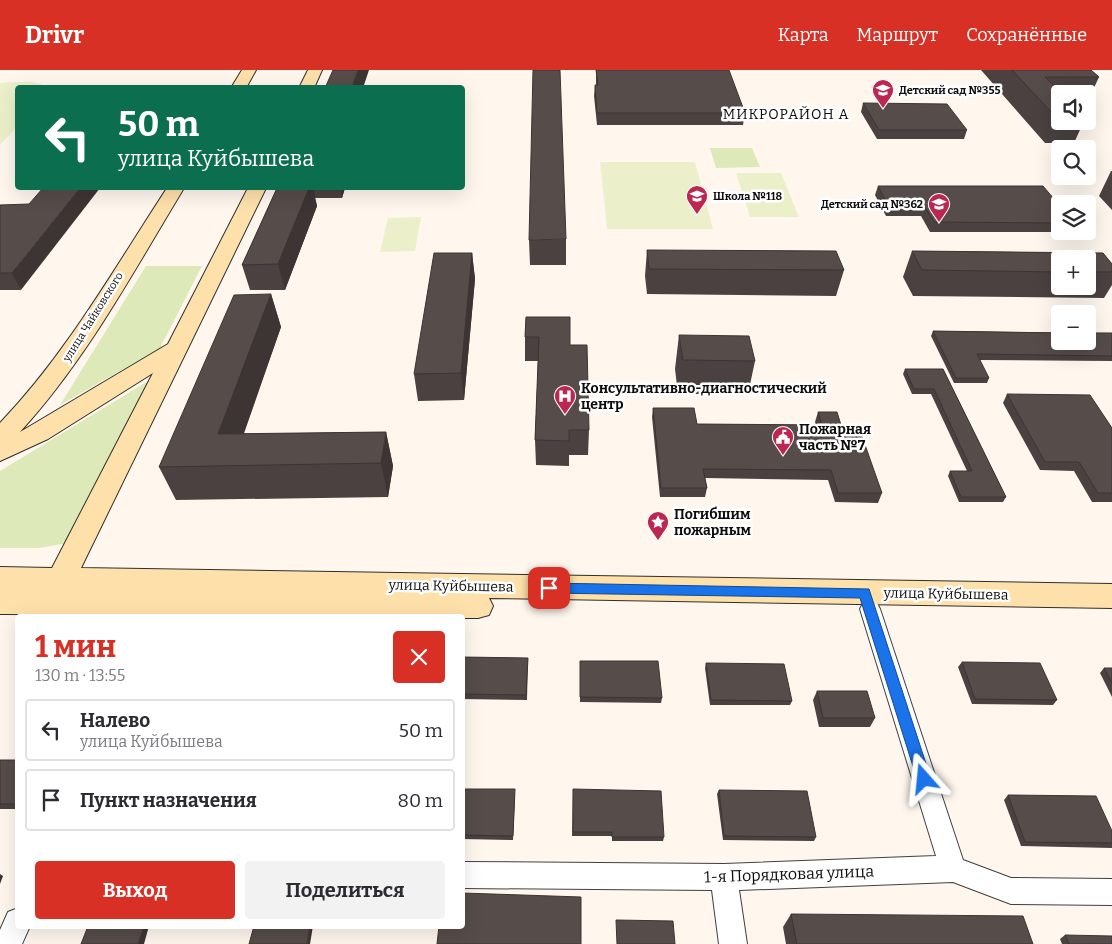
<!DOCTYPE html>
<html lang="ru">
<head>
<meta charset="utf-8">
<style>
	body { margin:0; font-family:Bitter,serif; background:#f2f2f3; color:#2b2b33; height:100vh; display:flex; flex-direction:column; font-size:19px; white-space:nowrap }
	* { box-sizing:border-box; margin:0 }
	p { font-size:16px; color:#7c7c81 }
	.icon { flex:none; width:28px; height:28px; fill:none; stroke:currentColor; stroke-width:2; stroke-linecap:round; stroke-linejoin:round }
	.map { position:relative; flex:1; overflow:hidden }
	.panel { position:absolute; left:15px; top:544px; width:450px; height:315px; display:flex; flex-direction:column; background:#fff; border-radius:5px; box-shadow:0 5px 20px #0002 }
	.panel>* { flex:none }
	.hud { position:absolute; left:15px; top:15px; width:450px; height:105px; border-radius:5px; box-shadow:0 5px 20px #0002; background:#0b6e4f; color:#fff; overflow:hidden }
	.buttons { position:absolute; left:1051px; top:15px; display:grid; gap:10px }
	.buttons a { display:grid; place-items:center; width:45px; height:45px; border-radius:5px; background:#fff; box-shadow:0 5px 20px #0002; font-size:25px }
	.pin { position:absolute; display:grid; place-items:center; width:42px; height:42px; color:#fff; margin:-21px; border-radius:10px; box-shadow:0 2px 8px #0006 }
	.me { position:absolute; width:55px; margin:-28px; rotate:342deg; stroke-linejoin:round; filter:drop-shadow(0 0 4px #0008) }
	.turn { display:flex; align-items:center; gap:18px; height:105px; padding:0 20px; font-size:22px }
	.turn .icon { width:65px; height:65px; stroke-width:2.5 }
	.turn b { display:block; font-size:35px; line-height:42px }
	.round { display:grid; place-items:center; flex:none; width:52px; height:52px; border-radius:5px; background:#f2f2f3 }
	.head { display:flex; align-items:center; justify-content:space-between; height:85px; padding:0 20px }
	h1 { font-size:30px; font-weight:700; line-height:38px; color:#d93025 }
	.action { display:flex; gap:10px; margin-top:auto; padding:10px 20px }
	.action a { flex:1; height:58px; border-radius:5px; background:#d93025; color:#fff; font-size:20px; font-weight:700; line-height:58px; text-align:center }
	.action a+a { background:#f2f2f3; color:#2b2b33 }
	ul { padding:0; list-style:none }
	li { display:flex; align-items:center; gap:15px; height:62px; margin:0 10px 8px; padding:0 10px; border:2px solid #e1e1e2; border-radius:5px }
	li div { flex:1 }
	li b { display:block; font-size:19px }
	li em { font-style:normal }
	header { display:flex; align-items:center; gap:30px; box-sizing:border-box; height:70px; padding:0 25px; background:#d93025; color:#fff }
	header strong { font-size:24px }
	nav { display:flex; gap:28px; margin-inline-start:auto; font-size:18px }
	.map>svg:first-child { display:block }
</style>
</head>
<body>
<header>
<strong>Drivr</strong>
<nav><a>Карта</a><a>Маршрут</a><a>Сохранённые</a></nav>
</header>
<div class="map">
<svg width="1112" height="874" viewBox="0 0 1112 874">
	<rect width="100%" height="100%" fill="#fff7ee"/>
	<path fill="#dde9b8" d="M710 78H752L760 97 716 98Z
		M146 196H202L160 278 60 335Z
		M158 305 68 473 39 478H0V401Z"/>
	<path fill="#ecf0ca" d="M14 12C25 12 38 10 45 17L18 18 17 57 0 75V13Z
		M600 92H695L713 159H607Z
		M736 103H781L799 147H750Z
		M421 147 415 181 380 182 388 148Z"/>
	<g fill="none" stroke-linecap="round" stroke-linejoin="round">
		<g stroke="#404040" stroke-width="2">
			<path id="street" d="M870 530 877 533 880 539 963 790 1011 808 1112 809V835L1011 834 953 812 739 820 747 874H719L712 820 462 818V792L724 794 936 786 860 539 863 533Z
				M18 838V856H30L22 874H0V860L8 842Z"/>
		</g>
		<g stroke="#2f2f2f" stroke-width="2">
			<path id="secondary" d="M242 0H256L246 18H231Z
				M308 0H322L314 18H299Z
				M167 118H184C133 202 87 289 20 362L168 274 248 118H266L81 498 1112 514V538L489 528 493 536 489 545 478 548H462V546L0 544V497L52 498 153 303 48 369 0 391V353C67 283 114 199 167 118Z"/>
		</g>
		<use href="#street" fill="#fff" fill-rule="evenodd"/>
		<use href="#secondary" fill="#fee0aa" fill-rule="evenodd"/>
	</g>
	<path fill="#4a4140" fill-rule="evenodd" d="M596 0 745 43 743 55H597L594 26 595 15H596Z
		M981 0H1091L1099 7 1088 31V24H1060V51H1084L1074 73H1045Z
		M863 33 967 60 964 69H877L861 42Z
		M1111 101H1112V140L1099 126Z
		M878 116 1060 136V161H1069V162H930L921 146H886L875 125Z
		M277 118H345L342 128H315L317 136 285 220H250L242 195Z
		M0 135 21 220H0Z
		M566 169V195H530L529 170Z
		M647 180 844 200 836 226 647 224 645 206Z
		M912 181 1103 183 1112 194V215L1104 228 913 226 903 207ZM1060 189H1088V216H1060Z
		M472 183 475 209 464 330 418 331 414 304Z
		M271 224 281 257 243 364 386 362 393 396 388 427 176 430 159 397Z
		M526 247 570 275 589 360 588 385H569V396L536 395 535 370 538 291H525V267Z
		M933 261 1112 263V291L979 290 989 308 987 313H954L931 266Z
		M679 265 755 291 748 324H678L675 299Z
		M905 299H943L1006 427 1003 432H959L948 406 950 401H967L931 324H912L903 304Z
		M1007 324 1112 358V432H1092L1074 401 1040 400 1003 333Z
		M653 338 697 354 816 355 815 352 818 342 841 355 882 423 878 433 835 432 828 410 705 408 707 418 705 427H660L652 347Z
		M462 587 528 588 527 630 462 629Z
		M580 591 662 628 661 633 580 632Z
		M962 592 1057 630 1053 635 972 634 958 597Z
		M706 593 792 631 790 635H710L705 598Z
		M1104 598H1112V627L1100 603Z
		M817 621 875 648 870 657H819L813 630Z
		M0 690H18V739H0Z
		M462 719 515 724 513 770 462 769Z
		M573 719 664 767 663 771H612V766H572Z
		M719 720 816 767 814 771 723 770 717 724Z
		M1008 725 1112 761V778L1021 776 1004 730Z
		M791 844 1033 874H786L783 857Z
		M1065 865 1112 874H1062L1060 869Z"/>
	<path fill="#3c3534" d="M358 0H369L363 18 352 17Z
		M80 118H100L21 220 12 203Z
		M309 118H313L317 136 285 220 278 194Z
		M340 118H345L342 128Z
		M472 183 475 209 464 330 461 303Z
		M271 224 281 257 233 395 218 364Z
		M386 362 393 396 388 427 381 393Z
		M0 804 3 806 0 814Z
		M144 856H149L144 874H138Z
		M310 856H313L310 874H307Z"/>
	<path fill="#564c4a" stroke="#3c3534" d="M333 0H358L352 17 401 16V18H325Z
		M533 0H560L566 169 529 170Z
		M596 0H729L745 43H597L595 15H598Z
		M1012 0H1091L1099 7H1045L1062 24H1060V47H1056Z
		M863 33 947 34 967 60H879Z
		M878 116H1043L1060 136V153L934 152 925 137H889Z
		M43 118H80L12 203H0V135L29 134Z
		M277 118H309L278 194 242 195Z
		M647 180 836 181 844 200 649 199Z
		M912 181 1103 183 1112 194V202H1088V189H1060V202L922 200Z
		M434 183H472L461 303 414 304Z
		M271 224 218 364 386 362 381 393 159 397 234 225Z
		M526 247H570V275H587L589 360H569V371L535 370 539 267H525Z
		M933 261 1060 263V271H1088V263H1112V286L977 284 989 308H956Z
		M679 265 749 266 755 291 683 290Z
		M905 299H943L1006 427H961L950 401H972L934 319H914Z
		M1007 324 1090 325 1112 358V423H1098L1079 392H1045Z
		M653 338H694L697 354 822 355 818 342H837L841 355H858L882 423H838L831 400 703 399 707 418H661Z
		M462 587 528 588 526 625 462 624Z
		M580 591H658L662 628 580 627Z
		M962 592 1040 593 1057 630 975 629Z
		M706 593 784 594 792 631 711 630Z
		M1104 598H1112V613Z
		M817 621H867L875 648H823Z
		M0 690H18V734H0Z
		M462 719H515L513 766 462 765Z
		M573 719 661 721 664 767H612V762H573Z
		M719 720 807 721 816 767 724 766Z
		M1008 725 1096 726 1112 761V773L1025 772Z
		M462 823 581 827V874H437L439 856H462Z
		M791 844 1023 846 1033 874H797Z
		M616 850 673 851 675 874H617Z
		M88 856H144L138 874H81Z
		M254 856H310L307 874H249Z
		M1065 865 1112 866V874H1069Z"/>
	<path fill="#1a73e8" stroke="#114b97" d="M549 513 869 519 931 709 929 714 924 716 919 714 917 709 860 528 549 523 545 521 543 518 545 514Z"/>
	<defs>
		<g id="school-pin" transform="scale(1.125)"><path d="M0 17L-7.5 6A9.5 9.5 0 1 1 7.5 6Z" fill="#bc2752" stroke="#fff"/><path d="M0-5L7-2L0 1L-7-2ZM-4 1L0 2.5L4 1V4Q0 6-4 4Z" fill="#fff"/></g>
		<g id="hospital-pin" transform="scale(1.125)"><path d="M0 17L-7.5 6A9.5 9.5 0 1 1 7.5 6Z" fill="#bc2752" stroke="#fff"/><path d="M-5-5h3v3.5h4V-5h3V5h-3V1.5h-4V5h-3Z" fill="#fff"/></g>
		<g id="civic-pin" transform="scale(1.125)"><path d="M0 17L-7.5 6A9.5 9.5 0 1 1 7.5 6Z" fill="#bc2752" stroke="#fff"/><path d="M-.6-6.5H3V-4.5H.6V-3L4-1V1h2V6H-6V1h2V-1L-.6-3ZM-1.2 2.5V6h2.4V2.5Z" fill="#fff"/></g>
		<g id="sight-pin" transform="scale(1.125)"><path d="M0 17L-7.5 6A9.5 9.5 0 1 1 7.5 6Z" fill="#bc2752" stroke="#fff"/><path d="M0-6L1.8-2.2L6-1.7L2.9 1.2L3.7 5.4L0 3.3L-3.7 5.4L-2.9 1.2L-6-1.7L-1.8-2.2Z" fill="#fff"/></g>
	</defs>
	<g fill-rule="evenodd">
		<use href="#school-pin" x="883" y="20"/>
		<use href="#school-pin" x="697" y="126"/>
		<use href="#school-pin" x="939" y="134"/>
		<use href="#hospital-pin" x="565" y="326"/>
		<use href="#civic-pin" x="783" y="367"/>
		<use href="#sight-pin" x="658" y="452"/>
	</g>
	<g text-anchor="middle" dominant-baseline="central" stroke-width="5" stroke-linejoin="round" paint-order="stroke">
		<g font-size="11" font-weight="bold" fill="#0d0d0d" stroke="#fff" text-anchor="start">
			<text x="899" y="20">Детский сад №355</text>
			<text x="713" y="126">Школа №118</text>
			<text x="923" y="134" text-anchor="end">Детский сад №362</text>
		</g>
		<g font-size="11" fill="#0d0d0d" stroke="#fff">
			<text transform="translate(93 247) rotate(-58)">улица Чайковского</text>
		</g>
		<g font-size="14" letter-spacing="1" fill="#0d0d0d" stroke="#fff">
			<text x="786" y="44">МИКРОРАЙОН А</text>
		</g>
		<g font-size="14" font-weight="bold" fill="#0d0d0d" stroke="#fff" text-anchor="start">
			<text x="581" y="318">Консультативно-диагностический<tspan x="581" dy="16">центр</tspan></text>
			<text x="799" y="359">Пожарная<tspan x="799" dy="16">часть №7</tspan></text>
			<text x="674" y="444">Погибшим<tspan x="674" dy="16">пожарным</tspan></text>
		</g>
		<g font-size="14" fill="#0d0d0d" stroke="#fff">
			<text transform="translate(451 516) rotate(1)">улица Куйбышева</text>
			<text transform="translate(946 524) rotate(1)">улица Куйбышева</text>
		</g>
		<g font-size="16" fill="#0d0d0d" stroke="#fff">
			<text transform="translate(789 804) rotate(-2)">1-я Порядковая улица</text>
		</g>
	</g>
</svg>
<div class="buttons">
<a><svg class="icon" aria-label="sound" viewBox="0 0 24 24"><path d="M4 9h4l5-4v14l-5-4H4zM17 9q2 3 0 6"/></svg></a>
<a><svg class="icon" aria-label="search" viewBox="0 0 24 24"><circle cx="10" cy="10" r="6"/><path d="M15 15l6 6"/></svg></a>
<a><svg class="icon" aria-label="layers" viewBox="0 0 24 24"><path d="M12 4l9 5-9 5-9-5zM3 14l9 5 9-5"/></svg></a>
<a>+</a>
<a>−</a>
</div>
<div class="pin" style="left:549px;top:518px;background:#d93025"><svg class="icon" aria-label="arrive" viewBox="0 0 24 24"><path d="M6 21V4h12l-3 4 3 4H6"/></svg></div>
<svg class="me" style="left:924px;top:709px" viewBox="-20 -20 40 40"><path d="M0-17L14 15 0 8-14 15z" fill="#1a73e8" stroke="#fff" stroke-width="4"/></svg>
<div class="hud">
<div class="turn"><svg class="icon" aria-label="left" viewBox="0 0 24 24"><path d="M17 20v-9H6M10 6l-5 5 5 5"/></svg><div><b>50 m</b>улица Куйбышева</div></div>
</div>
<section class="panel">
<div class="head"><div><h1>1 мин</h1><p>130 m · 13:55</p></div><a class="round" style="background:#d93025;color:#fff"><svg class="icon" aria-label="close" viewBox="0 0 24 24"><path d="M6 6l12 12M18 6L6 18"/></svg></a></div>
<ul>
<li><svg class="icon" aria-label="left" viewBox="0 0 24 24"><path d="M17 20v-9H6M10 6l-5 5 5 5"/></svg><div><b>Налево</b><p>улица Куйбышева</p></div><em>50 m</em></li>
<li><svg class="icon" aria-label="arrive" viewBox="0 0 24 24"><path d="M6 21V4h12l-3 4 3 4H6"/></svg><div><b>Пункт назначения</b></div><em>80 m</em></li>
</ul>
<div class="action"><a>Выход</a><a>Поделиться</a></div>
</section>
</div>
</body>
</html>
